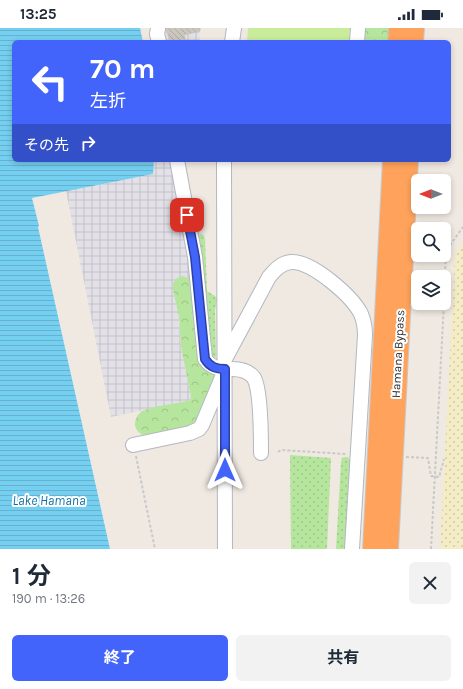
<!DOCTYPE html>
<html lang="ja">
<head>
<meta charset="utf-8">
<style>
	body { margin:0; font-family:Karla,"Noto Sans JP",sans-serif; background:#f2f2f3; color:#1f2937; height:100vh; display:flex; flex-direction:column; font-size:15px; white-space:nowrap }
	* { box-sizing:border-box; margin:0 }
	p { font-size:13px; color:#747a83 }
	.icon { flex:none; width:22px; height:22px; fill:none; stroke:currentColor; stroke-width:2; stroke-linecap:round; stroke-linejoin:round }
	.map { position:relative; height:521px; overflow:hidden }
	.side { display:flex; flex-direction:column; background:#fff; flex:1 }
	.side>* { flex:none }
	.top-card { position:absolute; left:12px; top:12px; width:439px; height:122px; border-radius:6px; box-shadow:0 2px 6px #0003; background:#4264fb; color:#fff; overflow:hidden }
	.needle { width:26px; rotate:270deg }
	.fabs { position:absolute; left:411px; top:146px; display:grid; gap:8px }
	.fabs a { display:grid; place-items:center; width:40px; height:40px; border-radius:6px; background:#fff; box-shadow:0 2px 6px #0003; font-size:20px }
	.pin { position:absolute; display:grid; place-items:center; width:34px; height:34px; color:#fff; margin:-17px; border-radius:8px; box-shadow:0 2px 6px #0006 }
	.me { position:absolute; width:44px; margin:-22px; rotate:0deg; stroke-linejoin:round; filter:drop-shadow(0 0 3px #0008) }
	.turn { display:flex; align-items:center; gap:14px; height:84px; padding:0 12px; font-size:18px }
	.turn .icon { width:52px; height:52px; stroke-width:2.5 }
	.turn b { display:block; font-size:28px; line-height:34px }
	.then { display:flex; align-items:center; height:38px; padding:0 12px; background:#0003; gap:8px; font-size:15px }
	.round { display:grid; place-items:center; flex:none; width:42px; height:42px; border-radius:6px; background:#f2f2f3 }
	.summary { display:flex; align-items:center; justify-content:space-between; height:68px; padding:0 12px }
	h1 { font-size:24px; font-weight:700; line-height:30px }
	.primary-button { display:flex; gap:8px; margin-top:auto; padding:8px 12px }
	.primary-button a { flex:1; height:46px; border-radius:6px; background:#4264fb; color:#fff; font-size:16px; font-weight:700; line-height:46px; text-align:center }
	.primary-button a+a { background:#f2f2f3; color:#1f2937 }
	.status { display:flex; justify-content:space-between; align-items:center; height:28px; padding:0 20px; background:#fff; direction:ltr }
	.status svg { height:11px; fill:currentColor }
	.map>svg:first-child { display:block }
</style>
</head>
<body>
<div class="status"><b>13:25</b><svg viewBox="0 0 49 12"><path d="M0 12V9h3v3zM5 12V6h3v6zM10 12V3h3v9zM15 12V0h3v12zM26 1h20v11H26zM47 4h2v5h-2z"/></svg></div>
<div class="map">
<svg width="463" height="521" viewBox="0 0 463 521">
	<defs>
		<pattern id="industrial-grid" width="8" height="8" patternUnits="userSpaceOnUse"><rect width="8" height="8" fill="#e3e1e8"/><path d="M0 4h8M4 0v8" fill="none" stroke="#c3c1c7"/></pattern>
		<pattern id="grass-dots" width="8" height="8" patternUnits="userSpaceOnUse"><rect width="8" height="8" fill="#b6e59e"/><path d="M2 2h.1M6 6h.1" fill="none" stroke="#9dc588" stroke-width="1.8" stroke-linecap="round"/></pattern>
		<pattern id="forest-crowns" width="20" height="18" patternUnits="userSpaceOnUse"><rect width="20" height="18" fill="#b6e59e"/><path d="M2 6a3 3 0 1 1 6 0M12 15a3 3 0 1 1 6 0" fill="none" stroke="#9dc588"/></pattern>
		<pattern id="sand-dots" width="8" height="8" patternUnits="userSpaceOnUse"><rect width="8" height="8" fill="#f3ecc5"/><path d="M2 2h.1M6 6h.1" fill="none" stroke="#d1cbaa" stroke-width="1.8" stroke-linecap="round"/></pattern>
		<pattern id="water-rules" width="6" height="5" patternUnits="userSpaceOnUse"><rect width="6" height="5" fill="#75cff0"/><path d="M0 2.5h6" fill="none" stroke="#66b2ce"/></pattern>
		<pattern id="building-back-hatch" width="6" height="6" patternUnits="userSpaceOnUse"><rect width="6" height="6" fill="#cbc7bf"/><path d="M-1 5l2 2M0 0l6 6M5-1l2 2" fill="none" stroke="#afaba4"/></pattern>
	</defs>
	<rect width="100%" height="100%" fill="#efe9e1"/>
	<path fill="url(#industrial-grid)" d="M164 0H199L200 14H164Z
		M154 132H172L188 219 193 257 173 262 179 289 181 319 191 369 190 372 187 373 111 389 66 163 153 146Z"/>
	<path fill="url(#grass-dots)" d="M201 206 204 207 205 211 207 261V263L215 268 217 271 215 283 216 328 215 330H212L210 329 198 211V208Z
		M290 427 331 430 327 521H291Z
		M345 429H348L351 435 346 521H336L341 434 342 430Z"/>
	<path fill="url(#forest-crowns)" d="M362 0H389L388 14H361Z
		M183 248 190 251 193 257 213 345 215 351 196 397 145 408C140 406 136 403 135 397 135 392 137 387 141 384 150 378 175 376 187 373L190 372 191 369 181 319 179 289 173 262V255L177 250Z"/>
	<path fill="url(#sand-dots)" d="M463 214V521H440L455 226Z"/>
	<path fill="#c9ec9a" d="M248 0H350L349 14H247Z"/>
	<path fill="url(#water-rules)" d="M0 0H140L143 14H14V132H154L153 146 32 170 39 198 38 199 110 521H0Z"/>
	<path fill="url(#building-back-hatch)" stroke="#cbc5ba" d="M166 0H200V3L184 7 186 14H170Z"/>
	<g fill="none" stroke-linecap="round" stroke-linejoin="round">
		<g stroke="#b4b7c1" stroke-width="16">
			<path id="minor" d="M158 0 157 6 159 14
				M232 14 234 0
				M357 14 358 0
				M177 132 195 229 205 331C212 341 221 341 232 341 241 341 249 343 254 350 261 362 261 409 261 425
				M224 132 225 521
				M225 331 269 249C275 242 281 235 291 234 312 233 352 268 361 286 364 293 365 300 365 307L352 521
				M133 417 190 405 199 401 202 397 223 347"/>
		</g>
		<g stroke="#c9c9c9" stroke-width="22">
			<path id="highway" d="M398 14 399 0
				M413 14 414 0"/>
		</g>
		<path stroke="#c9c9c9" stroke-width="2" stroke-dasharray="3 2" stroke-linecap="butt" d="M444 271 446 223 463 199
			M278 424 281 422 346 426
			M136 428 155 521
			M406 429 428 430 431 448 439 449 444 431
			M431 521 444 275"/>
		<use href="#minor" stroke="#fff" stroke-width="14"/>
		<use href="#highway" stroke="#ffa35c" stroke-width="20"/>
		<g stroke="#c9c9c9" stroke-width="22" stroke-linecap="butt">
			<path id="highway-bridge" d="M373 521 393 132
				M388 521 408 132"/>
		</g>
		<use href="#highway-bridge" stroke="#ffa35c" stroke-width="20"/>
	</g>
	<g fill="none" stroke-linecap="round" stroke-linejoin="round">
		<g stroke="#2b41a3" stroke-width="10">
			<path id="route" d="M187 187 195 229 205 331C210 339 216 341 225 341V442"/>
		</g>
		<use href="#route" stroke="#4264fb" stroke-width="7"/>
	</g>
	<g text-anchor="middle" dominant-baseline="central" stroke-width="4" stroke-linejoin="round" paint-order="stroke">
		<g font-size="12" fill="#2e2e2e" stroke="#fff">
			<text transform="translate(398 326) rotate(-87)">Hamana Bypass</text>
		</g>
		<g font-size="13" font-style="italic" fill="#0d6fa3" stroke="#fff">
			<text x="49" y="472">Lake Hamana</text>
		</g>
	</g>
</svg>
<div class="fabs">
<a><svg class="needle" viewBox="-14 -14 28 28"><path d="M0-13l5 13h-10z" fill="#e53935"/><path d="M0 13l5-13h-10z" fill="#747a83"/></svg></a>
<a><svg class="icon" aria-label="search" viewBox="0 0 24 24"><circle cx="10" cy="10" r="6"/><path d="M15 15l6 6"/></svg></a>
<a><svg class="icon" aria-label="layers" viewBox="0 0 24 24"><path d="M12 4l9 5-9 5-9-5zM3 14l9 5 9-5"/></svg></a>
</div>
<div class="pin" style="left:187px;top:187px;background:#d93025"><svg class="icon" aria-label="arrive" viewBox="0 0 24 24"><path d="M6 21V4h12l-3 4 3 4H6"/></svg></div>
<svg class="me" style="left:225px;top:442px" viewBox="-20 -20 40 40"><path d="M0-17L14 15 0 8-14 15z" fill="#4264fb" stroke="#fff" stroke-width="4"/></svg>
<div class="top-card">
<div class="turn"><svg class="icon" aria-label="left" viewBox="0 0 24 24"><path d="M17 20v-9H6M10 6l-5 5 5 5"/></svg><div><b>70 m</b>左折</div></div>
<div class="then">その先<svg class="icon" aria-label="right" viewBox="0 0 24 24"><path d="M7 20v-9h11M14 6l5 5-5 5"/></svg></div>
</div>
</div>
<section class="side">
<div class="summary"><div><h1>1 分</h1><p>190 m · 13:26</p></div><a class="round"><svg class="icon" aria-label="close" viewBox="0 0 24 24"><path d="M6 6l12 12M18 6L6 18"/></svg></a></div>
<div class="primary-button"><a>終了</a><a>共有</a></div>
</section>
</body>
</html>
